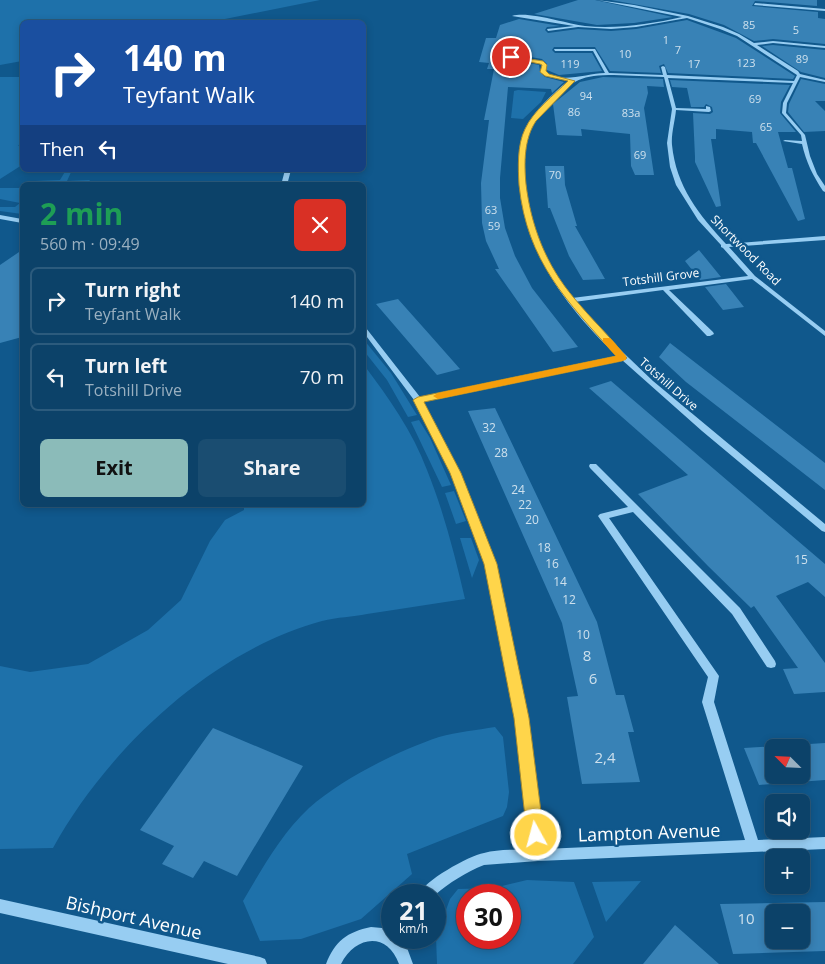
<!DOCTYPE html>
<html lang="en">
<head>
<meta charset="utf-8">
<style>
	body { margin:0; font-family:"Open Sans",sans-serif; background:#1a4d71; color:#f1f3f6; height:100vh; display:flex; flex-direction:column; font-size:19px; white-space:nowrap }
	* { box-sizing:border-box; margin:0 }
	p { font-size:16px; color:#9ab0c0 }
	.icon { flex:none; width:28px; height:28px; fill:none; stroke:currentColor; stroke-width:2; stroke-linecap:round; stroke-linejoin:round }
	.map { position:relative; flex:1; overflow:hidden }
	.panel { position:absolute; left:20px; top:182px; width:346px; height:325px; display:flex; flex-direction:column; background:#0c4269; border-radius:8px; box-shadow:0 2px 8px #0003,0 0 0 1px #2c5b7d }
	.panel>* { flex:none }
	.banner { position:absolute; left:20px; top:20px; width:346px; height:152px; border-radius:8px; box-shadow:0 2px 8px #0003,0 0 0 1px #2c5b7d; background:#1a4fa0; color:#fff; overflow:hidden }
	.needle { width:32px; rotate:294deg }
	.fabs { position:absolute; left:765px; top:739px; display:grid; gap:10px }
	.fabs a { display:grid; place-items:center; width:45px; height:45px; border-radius:8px; background:#0c4269; box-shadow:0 2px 8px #0003,0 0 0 1px #2c5b7d; font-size:25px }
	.speed { position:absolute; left:381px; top:884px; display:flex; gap:10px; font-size:25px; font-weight:700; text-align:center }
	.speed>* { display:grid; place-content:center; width:65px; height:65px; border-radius:50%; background:#0c4269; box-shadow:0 2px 8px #0003,0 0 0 1px #2c5b7d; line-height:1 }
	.speed small { font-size:12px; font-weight:400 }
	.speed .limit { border:8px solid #d22; background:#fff; color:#111 }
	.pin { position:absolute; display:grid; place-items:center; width:42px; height:42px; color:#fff; margin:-21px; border:2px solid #fff; border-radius:50%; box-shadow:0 1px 5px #0007 }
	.me { position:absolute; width:55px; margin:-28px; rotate:353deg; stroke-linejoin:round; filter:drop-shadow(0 0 4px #0008) }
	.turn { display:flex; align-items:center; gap:18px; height:105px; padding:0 20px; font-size:22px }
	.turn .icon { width:65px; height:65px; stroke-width:2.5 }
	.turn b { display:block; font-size:35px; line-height:42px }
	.then { display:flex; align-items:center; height:48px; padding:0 20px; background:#0003; gap:10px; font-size:19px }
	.round { display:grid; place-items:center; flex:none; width:52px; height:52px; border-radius:8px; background:#1a4d71 }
	.summary { display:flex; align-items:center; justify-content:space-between; height:85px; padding:0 20px }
	h1 { font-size:30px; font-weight:700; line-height:38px; color:#1e9e55 }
	.button { display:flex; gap:10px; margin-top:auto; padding:10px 20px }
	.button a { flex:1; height:58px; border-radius:8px; background:#8bbbb9; color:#111; font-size:20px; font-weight:700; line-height:58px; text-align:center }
	.button a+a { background:#1a4d71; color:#f1f3f6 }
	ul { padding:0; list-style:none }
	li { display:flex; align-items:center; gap:15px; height:68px; margin:0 10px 8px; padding:0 10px; border:2px solid #2c5b7d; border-radius:8px }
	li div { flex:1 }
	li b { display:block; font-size:19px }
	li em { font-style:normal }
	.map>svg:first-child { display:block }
</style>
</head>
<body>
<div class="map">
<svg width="825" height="964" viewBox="0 0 825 964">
	<rect width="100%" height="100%" fill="#10588c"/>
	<path fill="#1e71aa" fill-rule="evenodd" d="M0 0H320L210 22H22V61L0 65Z
		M0 77H22V140L18 146 22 145V165L0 179Z
		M518 90 546 92 541 102 523 119 511 118 514 91Z
		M66 170H72L67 181 90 180 88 183 54 184 35 181 60 180Z
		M0 188H22V214L0 211V207H15L20 203 0 199Z
		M364 340 391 373 417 415 408 417 387 380 364 351Z
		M364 365C388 397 413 432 427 470 444 512 455 556 465 599 432 604 400 609 367 614 353 617 337 617 322 621 211 651 107 750 53 848L0 849V666L30 672 88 664 148 630 181 600 210 541 225 520 244 510V505H364Z
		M419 420 430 438 451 485 442 487 411 422Z
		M454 491 466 521 456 524 445 493Z
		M460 538H471L479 560 472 578Z
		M495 727 503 737 509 792 507 807 503 816 407 854 412 874 361 919 301 939 260 941 243 901C262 869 281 834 309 808 342 779 397 751 439 737 457 732 477 730 495 727Z
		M527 880 574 882 594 937 573 964H437L436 937 450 899 458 889 494 888ZM468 895H510V938H468Z
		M641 881 606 922 592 882Z"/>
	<path fill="#3882b6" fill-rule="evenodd" d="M578 0H595L673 17 634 23 597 25 534 14Z
		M611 0H817V6L755 1 752 6 818 12V18L825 19V44L773 39 754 41 724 25 689 14Z
		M519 19 560 26 547 27 545 30 548 33 578 29 611 31 636 29 687 20 736 38 795 76 793 79 668 73 664 64 659 66 661 73 610 71 595 47H554L552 50 555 53H592L602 71 559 75 547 70V64L542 59 513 54 514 40 508 38 504 54 509 59 539 65 540 72 545 77 564 82 552 93 551 89 508 87 500 178V198L505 228 515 256 532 288 578 347 553 352 495 269H499L486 241 482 223 481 183 489 120H484L494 69H487L489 63 479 62 486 38H496L500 25Z
		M773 45 825 50V78L801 72 762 46Z
		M603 77 663 79 664 87 647 86 648 93 644 108 654 175H635L631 166 630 134 581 129 582 136 557 135 553 104 580 82Z
		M801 79 825 84V101H815L825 111V131L804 132 788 112 789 104Z
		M670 80 790 85 781 102 780 113 796 132H778L788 168H792L805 219 798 221 756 143H753L752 132 716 129V139H711L721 206 716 207 695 162V157L693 113 710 114 713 112 712 107 706 104 704 107H691L687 88 672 87Z
		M545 166H564L565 185 577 226H575L605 279 583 280 569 256 550 208H548Z
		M22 250V337L0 343V265Z
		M699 250 721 277 700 280 685 261Z
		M726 284 744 307 723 310 705 287Z
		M398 299 430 335 460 369 437 375 376 304Z
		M670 343 825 463V490L686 382 659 357Z
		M611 381 825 564V597L808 582 776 596 825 663V692L794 694 783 669 798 668 754 606 751 608 708 566 638 494 688 475 589 388Z
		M495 408 597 622 616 695H624L634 732H628L640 782 582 784 567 697 578 696 562 623 468 411Z
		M213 728 303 766 237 876 204 861 193 878 162 864 174 846 140 830Z
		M825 743V780L759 785 744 748ZM774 748H801V775H774Z
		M825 902V951L733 954 720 904ZM774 912H801V940H774Z
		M675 925 719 964H643Z"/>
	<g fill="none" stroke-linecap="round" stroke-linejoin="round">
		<path fill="#97cdf2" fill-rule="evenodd" d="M597 0 634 5 688 16 723 27 739 34 754 43 773 41 825 46V48L773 43 757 45 798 71 800 74 825 80V82L800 77 787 103 786 113 805 135 810 156 817 174 825 186V192L823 191C813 176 806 162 802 144L783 141 785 140 802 141 801 135 782 113 783 103 793 83 668 78 676 108 706 109V106L710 107 711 111 709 112 676 110C675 121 671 134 672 145 676 186 699 215 726 244L825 236V240L729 247 755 276 825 331V336L752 279 669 290 713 332 714 334 710 336H707L663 290 574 302 606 336 653 381 825 524V532L822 531 702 431 622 360 423 401 459 473 495 564 528 718 544 849 745 840 702 702 708 677 598 516 600 514 628 507 590 468 589 466 590 464H596L740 608 775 661 776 664 775 667 771 668 767 667 732 614 633 512 609 518 719 676 714 702 758 840 825 837V849L538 861 484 865C466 872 449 883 435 895H418C424 881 468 856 484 853 498 849 516 850 531 849L516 718 485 564 451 473 414 400 364 333V327L366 328 420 397 618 357C567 308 523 252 519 178 519 162 518 144 525 129 534 111 552 94 568 81L546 76 541 71 542 65 540 63 510 58 506 54 509 40 512 41 510 54 512 56 542 61 546 65 545 71C560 85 587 73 605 73L593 51H555L554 49H595L609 73 663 75 661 67 663 66 665 67 667 75 794 81 797 75 737 36 720 29 687 18 636 27 611 29 578 27 548 31 547 29 574 26 512 16C530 11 566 24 585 26 618 29 651 24 682 17ZM614 75 664 77 672 109 667 143 670 167 676 185 698 220 721 245V247L723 248 748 276 572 298C544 262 527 221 524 175 524 160 524 144 530 130 534 119 543 111 551 103 573 79 582 75 614 75Z
			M755 3 825 9V11L754 5Z
			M285 170H291L287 185H281Z
			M0 215 22 219V223L0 219Z
			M0 899 260 957 265 959 267 964H228L0 913Z
			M371 927 382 928 392 933V938H399L406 945 413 964H399C387 931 355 936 341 964H326C335 941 347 932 371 927Z"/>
	</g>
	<path fill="#ffd54a" stroke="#a68a30" d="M510 56 543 61 547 65 546 71 549 74 575 81 536 121C524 139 524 163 526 184 531 226 546 265 574 298 591 319 611 337 627 358L622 361 424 402 461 473 497 564 529 718 544 835 542 841 536 843 530 841 527 835 514 718 484 564 450 473 413 400 418 397 616 356C567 301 527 262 519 185 518 168 517 145 525 129 533 111 554 95 568 81L545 76 540 72 542 65 540 64 510 58Z"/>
	<path fill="#f59e0b" d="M603 338H610L626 356V360L438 399 433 396 438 393 616 356 603 342Z"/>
	<g text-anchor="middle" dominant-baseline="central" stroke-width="5" stroke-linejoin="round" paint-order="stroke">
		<g font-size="11" fill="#cde0ed">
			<text x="749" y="24">85</text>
			<text x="796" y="29">5</text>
			<text x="666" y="39">1</text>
			<text x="678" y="49">7</text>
			<text x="625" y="53">10</text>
			<text x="802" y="58">89</text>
			<text x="746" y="62">123</text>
			<text x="570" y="63">119</text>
			<text x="694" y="63">17</text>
			<text x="586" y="95">94</text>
			<text x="755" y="98">69</text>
			<text x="574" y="111">86</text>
			<text x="631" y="112">83a</text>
			<text x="766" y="126">65</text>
			<text x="640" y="154">69</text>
			<text x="555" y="174">70</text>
			<text x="491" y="209">63</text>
			<text x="494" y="225">59</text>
		</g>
		<g font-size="12" fill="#fff" stroke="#10588c">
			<text transform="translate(746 250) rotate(45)">Shortwood Road</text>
			<text transform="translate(661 277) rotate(-7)">Totshill Grove</text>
			<text transform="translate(669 384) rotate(41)">Totshill Drive</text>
		</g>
		<g font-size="12" fill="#cde0ed">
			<text x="489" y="427">32</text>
			<text x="501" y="452">28</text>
			<text x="518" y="489">24</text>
			<text x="525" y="504">22</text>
			<text x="532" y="519">20</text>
			<text x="544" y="547">18</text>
			<text x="801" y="559">15</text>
			<text x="552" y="563">16</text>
			<text x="560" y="581">14</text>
			<text x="569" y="599">12</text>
			<text x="583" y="634">10</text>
		</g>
		<g font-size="15" fill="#cde0ed">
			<text x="587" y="655">8</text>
			<text x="593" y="678">6</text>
			<text x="605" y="757">2,4</text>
			<text x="746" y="918">10</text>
		</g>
		<g font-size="18" fill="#fff" stroke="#10588c">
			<text transform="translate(649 832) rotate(-2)">Lampton Avenue</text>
			<text transform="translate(134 917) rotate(13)">Bishport Avenue</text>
		</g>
	</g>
</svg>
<div class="fabs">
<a><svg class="needle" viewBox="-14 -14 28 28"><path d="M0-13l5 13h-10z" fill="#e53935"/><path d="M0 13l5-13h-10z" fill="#9ab0c0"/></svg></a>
<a><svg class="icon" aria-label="sound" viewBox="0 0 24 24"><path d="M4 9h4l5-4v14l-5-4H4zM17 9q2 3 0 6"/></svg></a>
<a>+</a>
<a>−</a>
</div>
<div class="speed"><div>21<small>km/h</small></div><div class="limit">30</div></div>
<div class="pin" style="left:511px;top:57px;background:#d93025"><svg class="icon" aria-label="arrive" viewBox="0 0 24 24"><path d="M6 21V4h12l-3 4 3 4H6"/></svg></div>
<svg class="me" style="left:536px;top:835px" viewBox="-20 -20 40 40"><circle r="17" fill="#ffd54a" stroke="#fff" stroke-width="3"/><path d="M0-11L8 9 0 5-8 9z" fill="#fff"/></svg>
<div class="banner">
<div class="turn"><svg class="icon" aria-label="right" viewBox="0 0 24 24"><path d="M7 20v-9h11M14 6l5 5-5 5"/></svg><div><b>140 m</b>Teyfant Walk</div></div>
<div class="then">Then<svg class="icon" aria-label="left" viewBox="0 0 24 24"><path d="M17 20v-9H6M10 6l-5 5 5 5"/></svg></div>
</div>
<section class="panel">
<div class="summary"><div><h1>2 min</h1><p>560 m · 09:49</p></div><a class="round" style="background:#d93025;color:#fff"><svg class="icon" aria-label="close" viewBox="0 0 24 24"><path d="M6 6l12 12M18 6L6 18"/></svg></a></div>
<ul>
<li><svg class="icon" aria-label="right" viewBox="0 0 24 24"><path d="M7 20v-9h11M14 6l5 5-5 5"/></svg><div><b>Turn right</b><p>Teyfant Walk</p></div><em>140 m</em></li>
<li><svg class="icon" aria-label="left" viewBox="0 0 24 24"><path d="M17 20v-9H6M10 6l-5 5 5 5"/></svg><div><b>Turn left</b><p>Totshill Drive</p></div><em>70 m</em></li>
</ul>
<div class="button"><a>Exit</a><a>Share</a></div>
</section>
</div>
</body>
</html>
